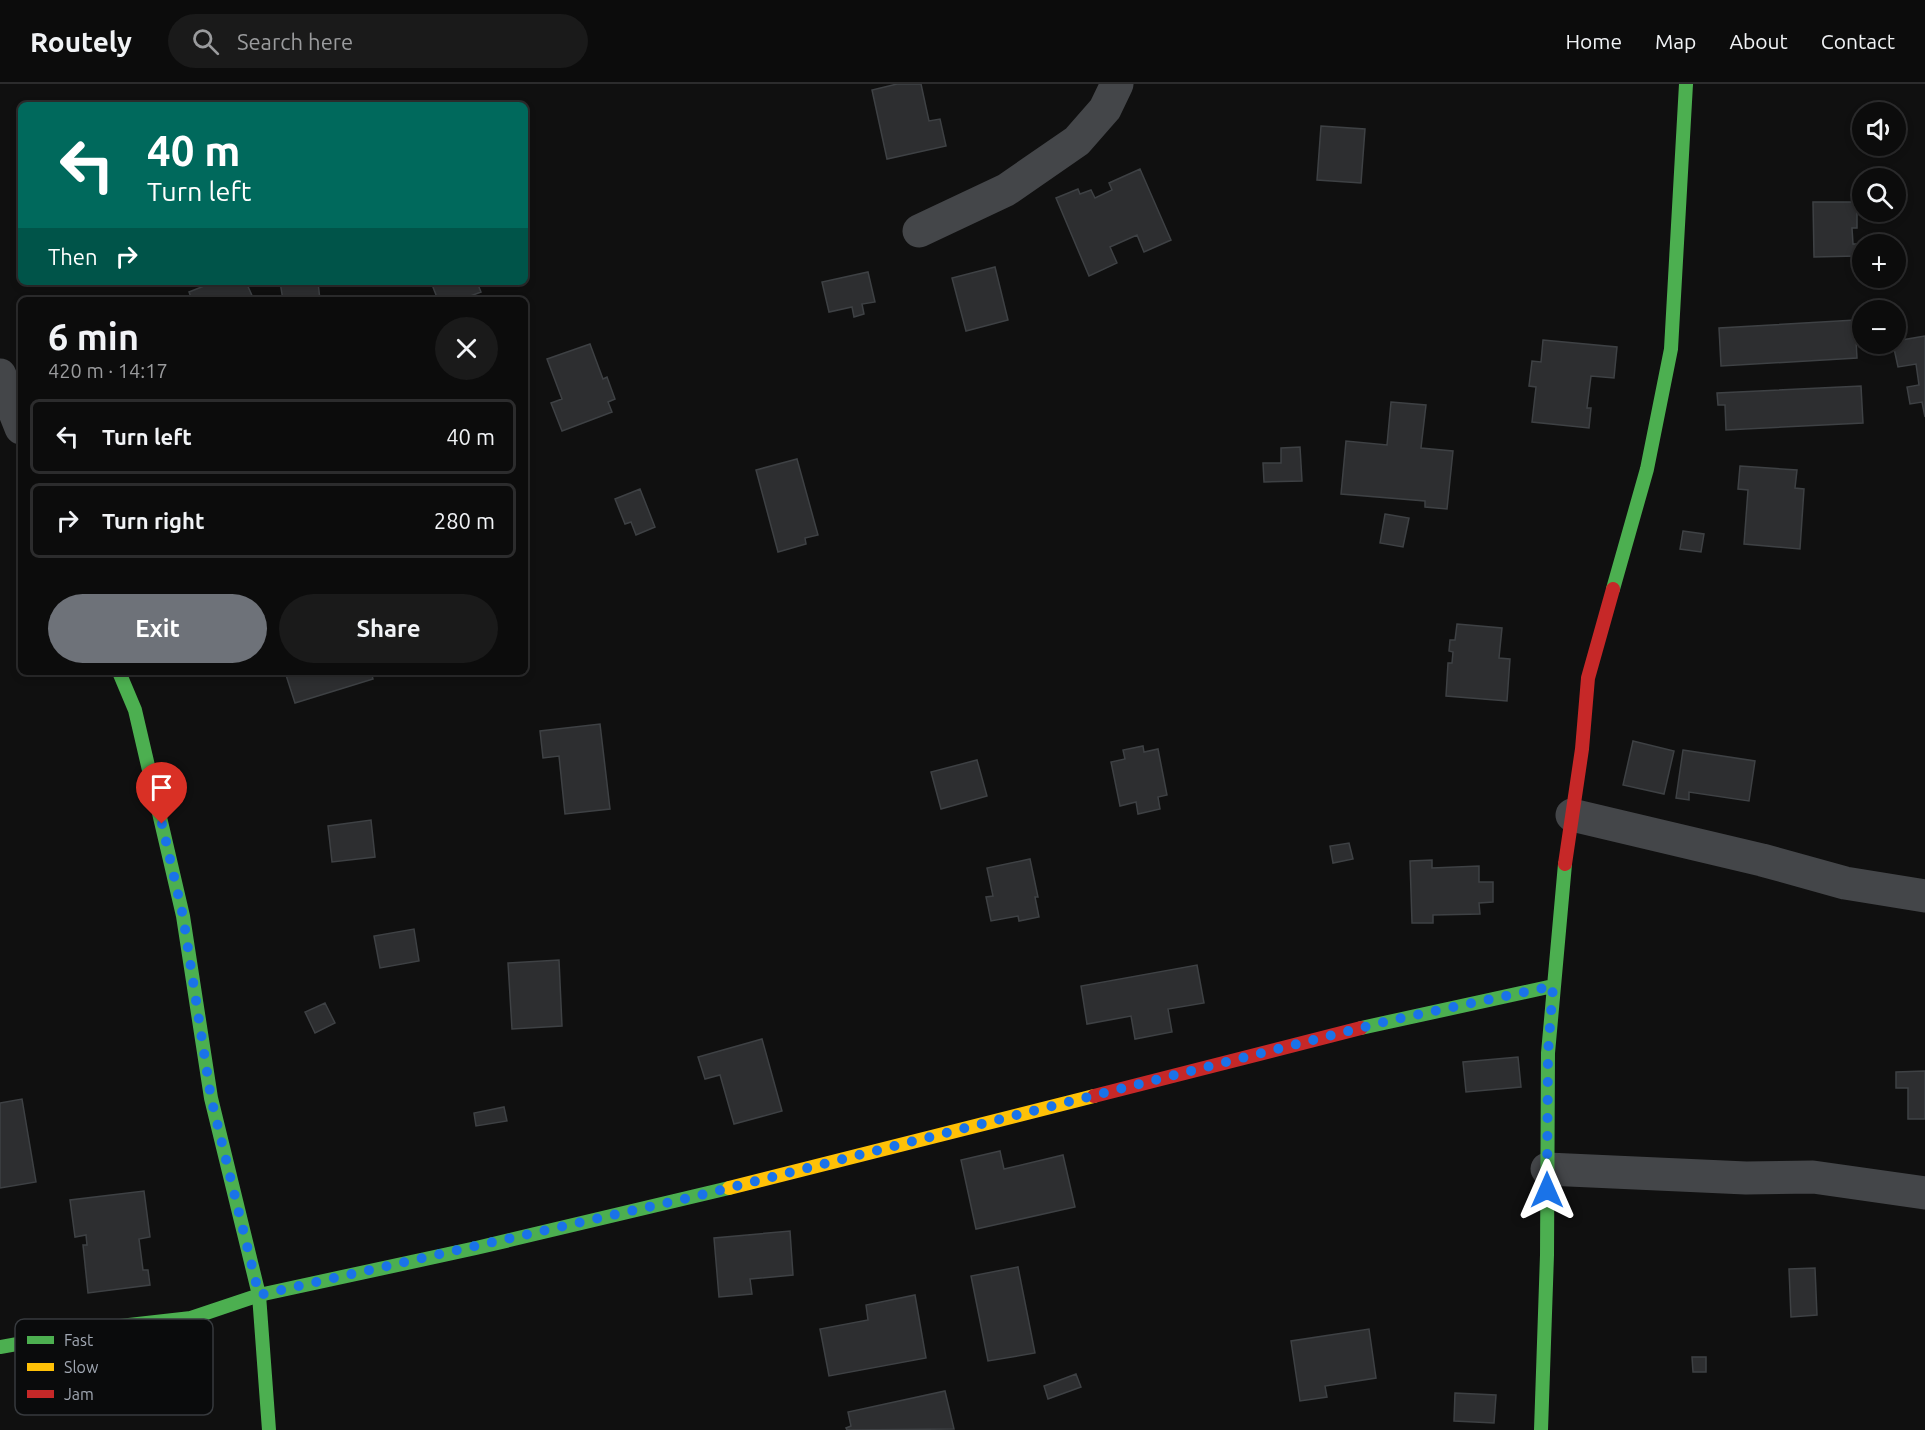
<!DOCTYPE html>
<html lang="en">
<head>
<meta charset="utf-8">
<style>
	body { margin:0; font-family:Ubuntu,sans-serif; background:#1a1a1a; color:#f1f3f6; height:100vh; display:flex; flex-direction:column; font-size:22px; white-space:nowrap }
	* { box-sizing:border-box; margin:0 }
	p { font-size:20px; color:#9a9b9d }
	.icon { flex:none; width:33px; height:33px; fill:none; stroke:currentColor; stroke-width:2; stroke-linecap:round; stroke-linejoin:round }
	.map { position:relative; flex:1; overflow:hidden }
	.side { position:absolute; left:18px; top:213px; width:510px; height:378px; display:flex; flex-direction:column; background:#0c0c0c; border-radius:9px; box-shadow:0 3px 9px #0003,0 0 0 2px #2c2c2d }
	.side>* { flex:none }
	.hud { position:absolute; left:18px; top:18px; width:510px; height:183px; border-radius:9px; box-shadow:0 3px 9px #0003,0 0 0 2px #2c2c2d; background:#00695c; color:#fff; overflow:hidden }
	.tools { position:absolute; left:1852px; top:18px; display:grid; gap:12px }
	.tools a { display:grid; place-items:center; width:54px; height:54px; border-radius:50%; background:#0c0c0c; box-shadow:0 3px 9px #0003,0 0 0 2px #2c2c2d; font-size:30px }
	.pin { position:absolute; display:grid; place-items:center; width:51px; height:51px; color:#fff; margin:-62px -26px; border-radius:50% 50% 50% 0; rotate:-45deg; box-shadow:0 0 6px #0007 }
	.pin .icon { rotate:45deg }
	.me { position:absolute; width:66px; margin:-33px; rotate:0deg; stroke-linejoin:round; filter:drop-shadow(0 0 4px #0008) }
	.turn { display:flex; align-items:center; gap:21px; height:126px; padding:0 30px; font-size:27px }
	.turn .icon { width:78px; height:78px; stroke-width:2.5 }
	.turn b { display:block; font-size:42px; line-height:51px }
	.then { display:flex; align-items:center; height:57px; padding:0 30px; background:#0003; gap:12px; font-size:22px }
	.round { display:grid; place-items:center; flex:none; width:63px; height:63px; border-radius:32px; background:#1a1a1a }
	.summary { display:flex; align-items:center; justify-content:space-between; height:102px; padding:0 30px }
	h1 { font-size:36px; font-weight:700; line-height:45px }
	.cta { display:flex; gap:12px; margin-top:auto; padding:12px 30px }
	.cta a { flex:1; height:69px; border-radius:36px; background:#6e7279; color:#fff; font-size:24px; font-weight:700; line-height:69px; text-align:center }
	.cta a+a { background:#1a1a1a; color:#f1f3f6 }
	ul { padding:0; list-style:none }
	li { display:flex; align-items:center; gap:18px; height:75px; margin:0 12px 9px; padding:0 18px; border:3px solid #2c2c2d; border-radius:9px }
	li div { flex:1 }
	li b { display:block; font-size:22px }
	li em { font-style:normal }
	header { display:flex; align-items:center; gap:36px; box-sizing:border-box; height:84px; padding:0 30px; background:#0c0c0c; border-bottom:2px solid #2c2c2d }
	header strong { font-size:28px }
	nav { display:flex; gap:33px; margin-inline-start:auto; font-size:21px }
	.search { width:420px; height:54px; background:#1a1a1a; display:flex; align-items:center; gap:15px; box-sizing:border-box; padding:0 21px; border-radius:33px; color:#9a9b9d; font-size:22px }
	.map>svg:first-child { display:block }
</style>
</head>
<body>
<header>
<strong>Routely</strong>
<div class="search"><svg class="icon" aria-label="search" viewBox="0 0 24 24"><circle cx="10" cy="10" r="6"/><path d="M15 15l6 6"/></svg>Search here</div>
<nav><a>Home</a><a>Map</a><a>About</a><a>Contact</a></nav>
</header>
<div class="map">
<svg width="1925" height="1346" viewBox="0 0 1925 1346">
	<rect width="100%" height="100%" fill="#101010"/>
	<path fill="#2d2e30" stroke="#3e4144" stroke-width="1.5" d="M897 0H921L929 37 940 35 946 62 887 75 872 6Z
		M1321 42 1365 45 1361 99 1317 96Z
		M1140 85 1171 156 1144 168 1137 151 1110 163 1117 179 1089 192 1056 114 1078 105 1080 110 1091 106 1095 114 1112 106 1109 99Z
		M1813 118H1857V144H1852L1853 160H1857V172L1814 173Z
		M995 183 1008 236 966 247 952 194Z
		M868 188 875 218 862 220 864 230 854 233 852 223 829 228 822 198Z
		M214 198H246L254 216H192L189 208Z
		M280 198H318L320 216H283Z
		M431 198H477L481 208 460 216H438Z
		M1855 236 1857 274 1721 282 1719 244Z
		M1925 252V333L1922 318 1910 320 1907 303 1919 301 1916 280 1898 283 1893 260H1896V257Z
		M1543 256 1617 263 1614 294 1591 292 1587 324H1591L1589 344 1532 338 1536 303 1529 302 1532 277 1541 278Z
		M590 260 603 295 607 293 615 315 608 318 612 328 562 347 551 319 562 315 547 275Z
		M1861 302 1863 339 1726 346 1725 321H1718L1717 309Z
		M1391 318 1426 321 1421 364 1453 367 1447 425 1425 423V417L1341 410 1346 357 1387 361Z
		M1300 363 1302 397 1264 398 1263 379H1281V364Z
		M797 375 818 451 805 454 806 460 778 468 756 386Z
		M1740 382 1797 386 1795 404 1804 405 1800 465 1744 460 1748 406 1738 405Z
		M640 405 655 443 636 451 631 438 625 440 615 415Z
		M1385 430 1409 434 1403 463 1380 459Z
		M1683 447 1704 450 1701 468 1680 465Z
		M1457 540 1502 544 1499 574 1510 575 1507 617 1446 612 1448 579H1452L1453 568 1449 567 1450 556H1455Z
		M285 588H371L373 595 295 619Z
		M600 640 610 725 565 730 559 672 543 674 540 647Z
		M1633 657 1674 667 1664 710 1623 701Z
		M1143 662 1144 668 1158 665 1167 711 1158 713 1160 725 1138 730 1136 718 1120 722 1111 678 1125 675 1123 666Z
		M1683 666 1755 677 1749 717 1689 708V716L1676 714Z
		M977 676 987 712 941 725 931 688Z
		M371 736 375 773 332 778 328 742Z
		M1349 759 1353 775 1333 779 1330 762Z
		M1030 775 1038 813H1035L1039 833 1019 837 1018 832 991 837 986 813 993 812 987 784Z
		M1432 776V784L1479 782V798H1493V818L1479 819 1480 830 1433 831V839H1412L1410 777Z
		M414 845 419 877 380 884 374 852Z
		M559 876 562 942 512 945 508 879Z
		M1197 881 1204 919 1168 925 1172 948 1135 955 1131 932 1087 940 1081 902Z
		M325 919 335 939 315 949 305 928Z
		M762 955 782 1027 734 1040 720 991 705 995 698 973Z
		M1518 973 1521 1003 1466 1008 1463 978Z
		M1925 987V1035H1908V1004H1896V988Z
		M22 1015 36 1098 0 1104V1019Z
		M504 1023 507 1037 476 1042 474 1029Z
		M1000 1067 1004 1085 1063 1071 1075 1123 976 1145 961 1076Z
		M144 1107 150 1153 139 1155 143 1186H148L150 1201 88 1209 83 1161H87L86 1151 75 1153 70 1116Z
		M790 1147 793 1191 750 1195 752 1210 719 1213 714 1154Z
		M1018 1183 1035 1269 988 1277 971 1192Z
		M1815 1184 1817 1231 1791 1233 1789 1185Z
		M915 1211 926 1274 829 1292 820 1245 868 1236 866 1221Z
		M1369 1245 1376 1294 1325 1302 1327 1313 1300 1317 1291 1257Z
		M1692 1273H1706V1288H1693Z
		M1076 1290 1081 1303 1048 1315 1044 1302Z
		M945 1307 954 1345 847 1346 846 1344 851 1342 848 1328Z
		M1455 1309 1496 1311 1494 1339 1454 1337Z"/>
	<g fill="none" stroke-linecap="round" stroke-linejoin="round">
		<path stroke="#444649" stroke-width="33" d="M919 147 1006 106 1077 57 1105 25 1117 0
			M0 291 21 344
			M1572 731 1762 776 1845 799 1925 812
			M1547 1085 1746 1094 1813 1093 1925 1109"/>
		<path stroke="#4caf50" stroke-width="14" d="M1613 505 1647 385 1671 265 1686 0
			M119 588 135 626 183 832 211 1014 259 1211 269 1346
			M1361 944 1553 902
			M0 1263 111 1243 191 1234 259 1211 476 1164 729 1104
			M1541 1346 1547 1171 1548 969 1565 780"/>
		<path stroke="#ffc107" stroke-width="14" d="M729 1104 1094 1012"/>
		<path stroke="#c62828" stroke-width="14" d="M1565 780 1582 665 1588 594 1613 505
			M1094 1012 1361 944"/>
	</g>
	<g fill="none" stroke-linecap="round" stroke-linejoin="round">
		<path stroke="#1a73e8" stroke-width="10" stroke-dasharray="0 18" d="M162 740 183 832 211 1014 259 1211 697 1112 1392 936 1553 902 1548 969 1547 1106"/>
	</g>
	<rect x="15" y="1235" width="198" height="96" rx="9" fill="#0a0b0c" stroke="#373a3e" stroke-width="1.5"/>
	<rect x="27" y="1252" width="27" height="8" fill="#4caf50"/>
	<rect x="27" y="1279" width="27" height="8" fill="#ffc107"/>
	<rect x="27" y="1306" width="27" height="8" fill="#c62828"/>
	<g font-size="16" fill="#a0a7b2">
		<text x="64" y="1262">Fast</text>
		<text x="64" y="1289">Slow</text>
		<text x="64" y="1316">Jam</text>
	</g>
</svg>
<div class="tools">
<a><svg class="icon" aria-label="sound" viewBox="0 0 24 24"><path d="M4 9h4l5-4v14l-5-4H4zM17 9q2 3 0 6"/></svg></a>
<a><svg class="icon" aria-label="search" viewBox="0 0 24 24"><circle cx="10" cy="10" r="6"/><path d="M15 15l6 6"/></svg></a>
<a>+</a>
<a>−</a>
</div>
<div class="pin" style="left:162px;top:740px;background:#d93025"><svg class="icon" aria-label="arrive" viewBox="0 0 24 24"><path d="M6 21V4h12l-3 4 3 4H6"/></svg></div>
<svg class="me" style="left:1547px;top:1106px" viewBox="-20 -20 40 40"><path d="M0-17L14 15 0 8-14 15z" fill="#1a73e8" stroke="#fff" stroke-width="4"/></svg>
<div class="hud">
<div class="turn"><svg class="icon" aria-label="left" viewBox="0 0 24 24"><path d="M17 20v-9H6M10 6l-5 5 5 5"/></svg><div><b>40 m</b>Turn left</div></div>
<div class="then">Then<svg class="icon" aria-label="right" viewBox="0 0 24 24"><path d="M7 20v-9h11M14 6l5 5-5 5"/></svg></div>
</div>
<section class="side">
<div class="summary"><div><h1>6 min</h1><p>420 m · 14:17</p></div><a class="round"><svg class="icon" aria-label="close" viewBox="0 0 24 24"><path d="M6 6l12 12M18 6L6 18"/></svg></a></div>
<ul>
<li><svg class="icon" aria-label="left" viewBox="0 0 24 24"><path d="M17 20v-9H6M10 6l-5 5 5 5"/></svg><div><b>Turn left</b></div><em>40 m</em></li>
<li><svg class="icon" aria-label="right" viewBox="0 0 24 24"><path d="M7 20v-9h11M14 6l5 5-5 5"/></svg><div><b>Turn right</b></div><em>280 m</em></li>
</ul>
<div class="cta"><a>Exit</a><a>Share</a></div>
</section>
</div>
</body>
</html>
